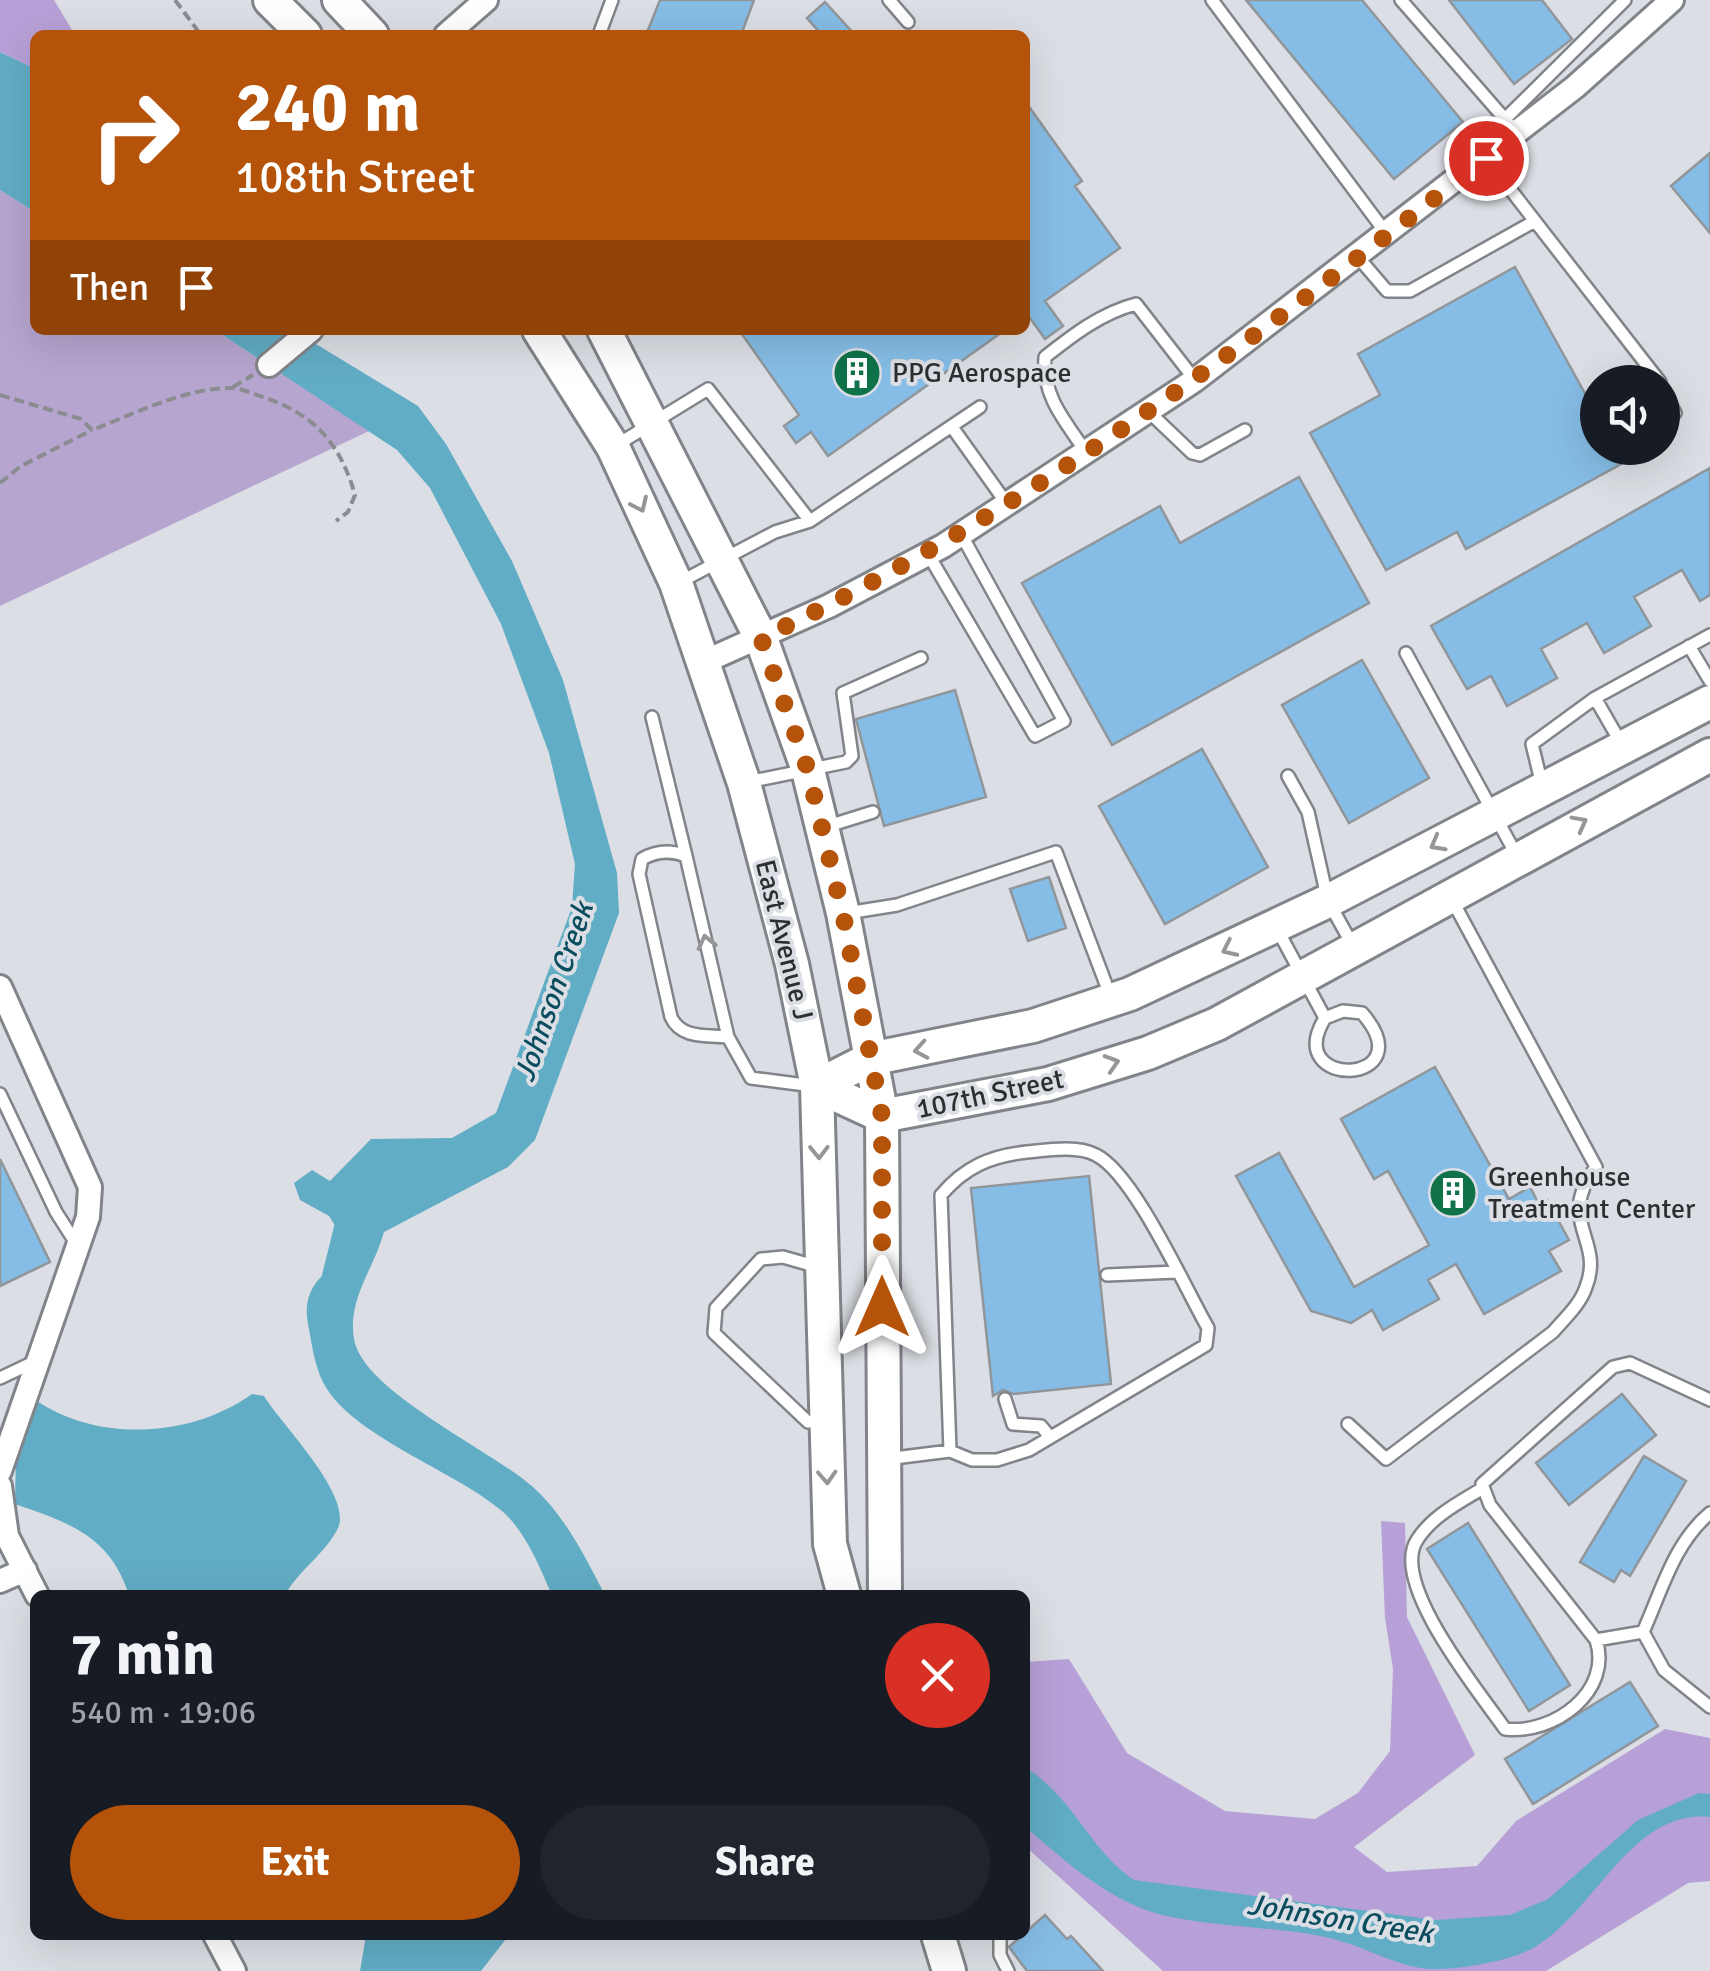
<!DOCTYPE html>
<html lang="en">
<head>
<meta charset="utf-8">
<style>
	body { margin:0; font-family:Signika,sans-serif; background:#20242c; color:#f1f3f6; height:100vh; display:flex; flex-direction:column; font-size:38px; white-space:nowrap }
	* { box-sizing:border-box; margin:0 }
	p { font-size:32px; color:#9ea1a6 }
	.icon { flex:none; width:55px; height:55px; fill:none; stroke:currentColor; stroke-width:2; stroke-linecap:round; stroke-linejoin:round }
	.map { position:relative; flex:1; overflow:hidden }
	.panel { position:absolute; left:30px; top:1590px; width:1000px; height:350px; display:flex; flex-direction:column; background:#171b24; border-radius:15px; box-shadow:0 10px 40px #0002 }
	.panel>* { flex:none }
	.top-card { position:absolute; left:30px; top:30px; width:1000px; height:305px; border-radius:15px; box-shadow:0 10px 40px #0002; background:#b45309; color:#fff; overflow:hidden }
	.tools { position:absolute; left:1580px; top:365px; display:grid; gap:20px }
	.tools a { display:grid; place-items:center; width:100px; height:100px; border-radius:50%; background:#171b24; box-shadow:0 10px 40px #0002; font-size:50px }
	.pin { position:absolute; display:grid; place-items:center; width:85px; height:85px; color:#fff; margin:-42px; border:5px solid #fff; border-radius:50%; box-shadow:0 2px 10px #0007 }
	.me { position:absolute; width:110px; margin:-55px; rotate:0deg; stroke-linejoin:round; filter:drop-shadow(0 0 8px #0008) }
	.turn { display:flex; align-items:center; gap:35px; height:210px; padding:0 40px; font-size:45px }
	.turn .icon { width:130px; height:130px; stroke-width:2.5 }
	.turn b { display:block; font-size:70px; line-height:85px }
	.then { display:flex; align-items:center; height:95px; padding:0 40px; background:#0003; gap:20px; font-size:38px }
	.round { display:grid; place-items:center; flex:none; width:105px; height:105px; border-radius:52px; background:#20242c }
	.headline { display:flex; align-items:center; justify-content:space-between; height:170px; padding:0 40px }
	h1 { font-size:60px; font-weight:700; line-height:75px }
	.action { display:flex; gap:20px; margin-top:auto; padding:20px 40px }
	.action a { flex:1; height:115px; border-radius:60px; background:#b45309; color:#fff; font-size:40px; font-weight:700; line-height:115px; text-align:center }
	.action a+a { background:#20242c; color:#f1f3f6 }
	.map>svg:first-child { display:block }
</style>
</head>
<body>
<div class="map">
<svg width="1710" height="1971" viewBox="0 0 1710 1971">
	<rect width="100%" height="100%" fill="#dbdee4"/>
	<path fill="#b6a5cf" d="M0 190 35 212V330H215L369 431 0 606Z"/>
	<path fill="#b7a0d7" d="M0 0H54L75 35H35V69L0 52Z
		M1381 1521 1405 1523 1407 1617 1475 1755 1354 1847 1387 1872 1477 1866 1516 1821 1665 1729 1710 1738V1881L1688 1883 1546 1971H1163L1025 1846V1662L1069 1659 1127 1753 1225 1811 1315 1819 1358 1793 1390 1751 1393 1669 1385 1618Z"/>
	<path fill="#61adc5" d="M0 52 35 69V212L0 190Z
		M215 330H303L311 341 418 406 446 444 512 561 563 680 617 873 619 913 535 1140 508 1167 384 1232C374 1269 347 1299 354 1339 362 1391 493 1451 533 1487 566 1517 585 1557 605 1595H552C539 1566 526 1532 502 1511 458 1473 358 1438 327 1389 315 1371 312 1345 308 1324 301 1287 324 1270 354 1256L329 1216 300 1200 294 1183 312 1170 330 1181 371 1139 452 1138 496 1113 572 907 575 864 549 753 501 624 430 488 397 450Z
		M252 1394 264 1396C280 1423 353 1495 338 1528 326 1553 298 1571 285 1595H129C110 1536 70 1523 15 1504L16 1450 34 1399C96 1443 191 1438 252 1394Z
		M1025 1767C1075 1799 1090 1851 1134 1880L1436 1920 1510 1915 1548 1899 1638 1820 1699 1793 1710 1794V1817C1631 1809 1596 1911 1535 1947 1508 1962 1462 1969 1431 1969 1401 1968 1367 1948 1337 1940 1280 1924 1186 1929 1136 1906 1093 1887 1061 1857 1025 1827Z
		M366 1935H509L481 1971H360Z"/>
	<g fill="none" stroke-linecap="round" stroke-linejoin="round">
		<path stroke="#61adc5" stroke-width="35" d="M332 1307 356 1211 365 1201"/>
	</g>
	<path fill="#86bde6" stroke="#90969a" stroke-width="2.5" d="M660 0H754L741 35H646Z
		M1246 0H1362L1463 122 1394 179Z
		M1449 0H1542L1572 39 1514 84Z
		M825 2 855 35H822L807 18Z
		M1025 101 1082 181 1075 186 1120 248 1045 301 1063 326 1045 339 1025 311Z
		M1710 153V233L1671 186Z
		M1515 267 1598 417V448H1614L1623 463 1466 549 1457 532 1386 570 1310 433 1380 395 1358 354Z
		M739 330H1005L828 456 811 432 796 443 784 426 799 415Z
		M1710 468V595L1700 601 1682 570 1634 597 1651 626 1604 653 1587 623 1541 649 1557 678 1507 706 1491 676 1467 689 1431 626Z
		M1299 477 1369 603 1112 745 1022 583 1160 506 1180 543Z
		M1362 660 1429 778 1349 823 1282 705Z
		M955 690 986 797 884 826 856 719Z
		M1202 749 1268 867 1165 924 1099 806Z
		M1049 877 1066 928 1028 941 1010 889Z
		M1435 1067 1509 1199 1530 1187 1539 1204 1547 1200 1569 1240 1549 1251 1561 1271 1484 1314 1456 1264 1428 1280 1439 1299 1383 1330 1372 1310 1351 1323 1311 1311 1236 1176 1279 1153 1354 1287 1429 1245 1388 1171 1374 1179 1341 1119Z
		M0 1159 50 1262 0 1286Z
		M1089 1176 1111 1384 1013 1394 1003 1390 993 1396 971 1188Z
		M1622 1394 1656 1435 1569 1505 1536 1463Z
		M1644 1456 1686 1481 1630 1576 1621 1570 1614 1582 1580 1562Z
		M1468 1523 1570 1685 1529 1711 1427 1549Z
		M1630 1682 1658 1726 1533 1804 1505 1759Z
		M1045 1915 1067 1939 1071 1936 1103 1971H1027L1009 1947Z"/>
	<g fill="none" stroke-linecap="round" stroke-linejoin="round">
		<g stroke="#818489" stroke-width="16">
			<path id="lane" d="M889 0 908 22
				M1212 0 1386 233
				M1401 0 1517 133
				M599 35 612 0
				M1505 119 1625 0
				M1486 158 1660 382
				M1357 256 1387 291H1410L1535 221
				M1662 388 1675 413
				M1148 411 1192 453 1200 455 1245 430
				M952 427 1007 504
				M615 446 708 389 810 521
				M1086 452C1065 421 1042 396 1045 357 1073 335 1101 313 1136 304L1195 380
				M928 554 1035 736 1064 721 961 534
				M680 582 775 532 810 521 980 407
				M1689 646 1710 681
				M1406 653 1517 856
				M1595 698 1621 743
				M652 717 686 856
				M1288 776 1308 812 1328 901 1352 944
				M748 782 846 762 852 756 843 693 921 658
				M1542 785 1532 744 1595 698 1710 635
				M825 827 873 812
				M847 913 897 905 1056 852 1110 995
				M1276 927 1325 1018C1280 1091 1426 1086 1362 1013L1343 1011 1325 1018
				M728 1037C706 1035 681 1039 671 1017L639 874 642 859C656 851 671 850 686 856L728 1037 751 1078 813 1086
				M0 1094 56 1212 77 1245
				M818 1267 783 1257 761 1259 716 1308 714 1333 808 1422H824
				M1107 1275 1176 1272
				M0 1378 36 1361
				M1005 1399 1013 1424 1041 1426 1050 1437
				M1348 1424 1386 1459 1553 1332C1565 1318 1580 1305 1586 1287 1605 1239 1555 1221 1596 1167L1451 898
				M886 1459 950 1451 972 1460H997L1029 1450 1206 1345 1208 1328C1184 1286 1134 1174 1096 1155 1078 1145 1047 1150 1027 1152 990 1156 965 1167 941 1195L950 1451
				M1483 1488C1460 1502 1432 1516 1417 1540 1389 1583 1480 1693 1505 1729 1554 1735 1613 1691 1596 1640
				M1710 1513C1674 1543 1662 1590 1643 1632L1664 1670 1710 1707
				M1643 1632 1596 1640 1490 1505 1482 1484 1613 1367 1630 1363 1710 1400
				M1000 1935V1955L1008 1971"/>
		</g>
		<g stroke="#818489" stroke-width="28">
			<path id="street" d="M446 35 486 0
				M269 365 311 330
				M706 661 829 606 943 546 1195 380 1575 87 1672 0
				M0 987 90 1187 88 1217 0 1471
				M0 1486 7 1536 37 1595
				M0 1581 25 1570
				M215 1935 234 1971"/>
		</g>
		<g stroke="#818489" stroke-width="38">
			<path id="secondary" d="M270 0 305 35
				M339 0 372 35
				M539 330 613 447 676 583 744 783 792 964 817 1086 830 1544 844 1595
				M604 330 761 638 808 770 843 913 882 1116 885 1595
				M817 1086 882 1116 1048 1084 1148 1053 1217 1024 1710 755
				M817 1086 870 1059 1033 1026 1130 994 1328 901 1710 702
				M938 1935 949 1971"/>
		</g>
		<path stroke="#898c90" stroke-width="4" stroke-dasharray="10 5" stroke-linecap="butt" d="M175 0 201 35
			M233 387 253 375
			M0 395 81 419 92 430C134 414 184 388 231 388 240 388 251 393 260 396 313 413 340 442 355 495L348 512 336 521
			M0 483 21 466 92 430"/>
		<use href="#lane" stroke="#fff" stroke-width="11"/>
		<use href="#street" stroke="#fff" stroke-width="22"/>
		<use href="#secondary" stroke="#fff" stroke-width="32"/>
	</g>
	<defs><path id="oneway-chevron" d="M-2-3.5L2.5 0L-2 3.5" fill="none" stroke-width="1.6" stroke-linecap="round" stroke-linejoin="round" transform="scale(2.5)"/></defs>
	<g stroke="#969698">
		<use href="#oneway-chevron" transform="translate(640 505) rotate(65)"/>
		<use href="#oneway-chevron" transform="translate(1580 823) rotate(-28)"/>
		<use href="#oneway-chevron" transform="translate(1437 844) rotate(151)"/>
		<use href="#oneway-chevron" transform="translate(706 942) rotate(-103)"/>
		<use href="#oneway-chevron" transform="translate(1229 949) rotate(155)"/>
		<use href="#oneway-chevron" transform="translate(921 1050) rotate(170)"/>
		<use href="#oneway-chevron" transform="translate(1112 1063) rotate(-17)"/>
		<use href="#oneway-chevron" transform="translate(819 1152) rotate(89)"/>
		<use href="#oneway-chevron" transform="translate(827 1477) rotate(87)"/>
	</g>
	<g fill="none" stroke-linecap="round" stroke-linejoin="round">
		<path stroke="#b45309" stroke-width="18" stroke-dasharray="0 32.4" d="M882 1307V1116L843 914 808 770 761 638C1025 514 1258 337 1486 158"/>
	</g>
	<defs>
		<g id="building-disc" transform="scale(2.5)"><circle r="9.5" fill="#0f7249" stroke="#dbdee4"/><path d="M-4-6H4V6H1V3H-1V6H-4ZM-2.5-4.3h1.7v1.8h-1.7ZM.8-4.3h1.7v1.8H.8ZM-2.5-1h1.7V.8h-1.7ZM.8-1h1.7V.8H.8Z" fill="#fff"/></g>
	</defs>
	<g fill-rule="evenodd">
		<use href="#building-disc" x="857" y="373"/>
		<use href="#building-disc" x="1453" y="1193"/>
	</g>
	<g text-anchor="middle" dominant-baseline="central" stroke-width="8" stroke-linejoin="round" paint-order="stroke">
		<g font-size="28" fill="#2c2e30" stroke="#dbdee4" text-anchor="start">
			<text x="892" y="373">PPG Aerospace</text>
			<text x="1488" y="1177">Greenhouse<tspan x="1488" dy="32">Treatment Center</tspan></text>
		</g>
		<g font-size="28" fill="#2c2e30" stroke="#dbdee4">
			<text transform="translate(784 940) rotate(76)">East Avenue J</text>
			<text transform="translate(990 1094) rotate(-12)">107th Street</text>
		</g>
		<g font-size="30" font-style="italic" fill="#0a4d5f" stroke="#dbdee4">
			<text transform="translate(554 992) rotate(-71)">Johnson Creek</text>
			<text transform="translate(1340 1919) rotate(9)">Johnson Creek</text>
		</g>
	</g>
</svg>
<div class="tools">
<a><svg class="icon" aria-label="sound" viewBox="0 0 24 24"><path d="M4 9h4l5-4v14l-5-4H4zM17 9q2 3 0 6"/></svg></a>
</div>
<div class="pin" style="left:1486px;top:158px;background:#d93025"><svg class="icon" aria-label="arrive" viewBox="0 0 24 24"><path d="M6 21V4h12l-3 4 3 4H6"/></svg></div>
<svg class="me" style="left:882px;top:1307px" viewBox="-20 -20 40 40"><path d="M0-17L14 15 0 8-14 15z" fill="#b45309" stroke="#fff" stroke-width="4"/></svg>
<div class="top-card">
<div class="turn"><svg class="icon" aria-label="right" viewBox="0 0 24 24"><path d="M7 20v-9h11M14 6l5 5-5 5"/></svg><div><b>240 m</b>108th Street</div></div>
<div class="then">Then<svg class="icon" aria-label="arrive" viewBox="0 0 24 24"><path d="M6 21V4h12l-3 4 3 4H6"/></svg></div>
</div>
<section class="panel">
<div class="headline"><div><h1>7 min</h1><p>540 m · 19:06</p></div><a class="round" style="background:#d93025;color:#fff"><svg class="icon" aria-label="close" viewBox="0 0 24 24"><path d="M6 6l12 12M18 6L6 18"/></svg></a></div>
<div class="action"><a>Exit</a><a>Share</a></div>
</section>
</div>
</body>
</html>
